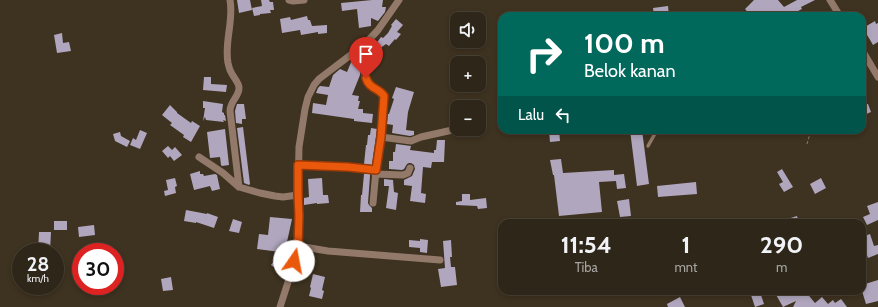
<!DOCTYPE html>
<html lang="id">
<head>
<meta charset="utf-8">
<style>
	body { margin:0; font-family:Cabin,sans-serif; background:#362e21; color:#f1f3f6; height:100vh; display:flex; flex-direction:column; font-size:15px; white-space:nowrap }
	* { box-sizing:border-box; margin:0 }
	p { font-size:13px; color:#a7a5a2 }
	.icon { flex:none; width:22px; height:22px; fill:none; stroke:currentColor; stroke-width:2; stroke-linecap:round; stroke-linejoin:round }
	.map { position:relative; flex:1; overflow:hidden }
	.sheet { position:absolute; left:498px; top:219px; width:368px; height:76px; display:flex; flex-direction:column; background:#2e2618; border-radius:12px; box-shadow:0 2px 6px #0003,0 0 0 1px #494337 }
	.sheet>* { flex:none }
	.banner { position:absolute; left:498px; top:12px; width:368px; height:122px; border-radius:12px; box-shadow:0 2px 6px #0003,0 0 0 1px #494337; background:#00695c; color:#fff; overflow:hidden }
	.tools { position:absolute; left:450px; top:12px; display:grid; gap:8px }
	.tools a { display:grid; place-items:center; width:36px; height:36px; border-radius:8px; background:#2e2618; box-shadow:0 2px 6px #0003,0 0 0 1px #494337; font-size:20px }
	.speed { position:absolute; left:12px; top:243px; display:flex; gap:8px; font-size:20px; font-weight:700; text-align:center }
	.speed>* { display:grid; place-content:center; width:52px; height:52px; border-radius:50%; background:#2e2618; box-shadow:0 2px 6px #0003,0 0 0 1px #494337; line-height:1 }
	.speed small { font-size:10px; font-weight:400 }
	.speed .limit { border:6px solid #d22; background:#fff; color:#111 }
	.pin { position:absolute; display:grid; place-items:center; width:34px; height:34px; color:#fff; margin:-41px -17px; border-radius:50% 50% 50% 0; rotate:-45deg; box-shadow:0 0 4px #0007 }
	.pin .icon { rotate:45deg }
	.me { position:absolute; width:44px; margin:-22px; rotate:12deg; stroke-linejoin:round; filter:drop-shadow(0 0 3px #0008) }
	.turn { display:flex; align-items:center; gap:14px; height:84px; padding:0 20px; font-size:18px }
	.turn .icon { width:52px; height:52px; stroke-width:2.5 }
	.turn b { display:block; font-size:28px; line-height:34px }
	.then { display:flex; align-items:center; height:38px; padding:0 20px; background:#0003; gap:8px; font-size:15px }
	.eta { display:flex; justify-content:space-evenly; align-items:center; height:68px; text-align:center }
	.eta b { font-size:24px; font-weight:700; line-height:28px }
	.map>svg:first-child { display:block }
</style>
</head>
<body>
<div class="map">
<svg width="878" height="307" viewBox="0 0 878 307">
	<rect width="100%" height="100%" fill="#3e3220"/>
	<path fill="#b0a7be" d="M237 0H250L252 10 239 13Z
		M261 0H269L270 2H273L274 10H270L271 13 260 14V15L254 16 252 8 262 6Z
		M372 0H383L382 7H386L385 12 378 21 371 18V26L359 28 357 9 342 11 341 3Z
		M754 0H778L784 7 797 0H815L801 7 802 9 796 12V14L792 16H751L745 9Z
		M668 6 669 16H654L653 8Z
		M307 16 308 20H310L312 26 327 25V33L318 34V32L301 35 300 30 282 33 280 19 290 17 291 20Z
		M396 19 403 25 397 32 401 34 396 40 395 39 389 46 386 44 375 52 372 49 381 37 383 38 388 33 392 26 391 25Z
		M875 21 876 24 878 23V42L873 45 863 28Z
		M62 33 63 43 69 42 71 51 57 53 54 35Z
		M358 56 362 58V60L360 75 352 95 359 96 358 101H360L358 109H363V113L373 114 372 123 354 121V119L312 113 313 103 326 105 328 95 316 93 318 88 320 86 329 87 333 75 340 69 347 72 352 60Z
		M204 77H211V84L227 85 226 92 203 90Z
		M396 87 414 92 408 112 406 130 414 131V135L410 136 392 133 393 125 387 124 388 114H389L394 99 392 98Z
		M862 94H865L867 104H868L871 112 864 115 862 111Z
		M203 101 223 104 222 112 224 113V115H225L226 121 223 120 224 122 206 120 205 117 203 121 205 108H203Z
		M237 104H244L246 119H242V124L236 123 235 111Z
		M170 105 177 112V113L191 123 192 121 200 126 191 142 183 137 184 135 170 125 172 123 162 115Z
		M243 127 250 184 249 185 244 183 237 128Z
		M371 128 377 129 372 165 364 164 366 145H367L368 135H370Z
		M225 129 229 165 222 166 221 165 220 157 210 158 207 132Z
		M140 130 147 133 140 149 130 145 133 138 136 140Z
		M549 130H559L560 141 550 142Z
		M630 130H642L649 184 637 186Z
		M120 132 121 136 130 141 127 147 115 141 113 134Z
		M437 140H445L444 162H432L431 168 423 167 421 193 426 194 425 203 410 201 412 186 404 185V180L412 176 415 169 414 165 411 163H409L407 164 404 169 402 170 389 169V161H393V152H395L396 144 411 146 410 150 434 153V150H436Z
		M168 146 172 150 175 147 182 155 174 161 170 156 168 158 162 151Z
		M561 159 563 173 614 170V175L624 174 626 188 617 189 616 181 599 182 602 212 559 216 554 175H553L550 160Z
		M782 169 793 187 784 192 779 184 783 182 777 172Z
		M200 171V174H203L204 176 215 174 217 175 220 189 212 191 210 186 194 190 190 174Z
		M364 174H370V176L368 203 369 205 372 208V212H360L361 195H362Z
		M175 178 177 186 175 187 176 193 165 196 164 191 168 190 166 180Z
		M322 178 323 195H328L329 203 317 204V203L304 205V198L309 197 308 179Z
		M821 178 826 188 815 194 810 184Z
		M384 179 393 180 394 192 398 193 396 210 386 208 389 186H384Z
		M696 182 697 194 658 197 657 186Z
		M462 194H470V200L486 198 487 208 478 209 477 206 456 205V202L462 201Z
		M629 199 631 216 620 217 617 201Z
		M878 202V220L867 225 863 217 870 214 867 206Z
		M186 210 207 214V213L218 217 214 228 196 222V223L184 221Z
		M797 216 799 223H778V222Z
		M270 217 292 219 287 242H291L285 267 281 272 271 265 280 252 257 249 259 234 268 235Z
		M233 219 242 222 239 233 229 231Z
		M54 221H67V230H54Z
		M94 225 95 235 79 237 78 227Z
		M39 232H51L50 252H38Z
		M870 234 874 246 878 245V254L868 258 862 241V237Z
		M420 239 428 240 427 253 420 252V248L409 247V240L420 241Z
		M451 240 452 257H450L451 267H455L457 285 441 287 438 269 445 268 443 241Z
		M313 274 325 277 322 290 324 291 322 299 309 296 311 288 310 287Z
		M171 277 173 290 163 291 161 279Z
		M878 280V301L866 304 862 291V285Z
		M779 291H805L815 303 822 297 828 304 833 300 835 303 841 299 847 307H793L796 301 783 307 775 293Z
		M760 292 764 304 755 307 751 295Z
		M680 297 685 307H668L667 304Z"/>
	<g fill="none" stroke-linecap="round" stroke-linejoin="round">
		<path stroke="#898071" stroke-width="1" stroke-dasharray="3 2" stroke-linecap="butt" d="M807 144 811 130"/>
		<path stroke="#937969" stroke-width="3.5" d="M648 146 657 130"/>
		<path stroke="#937969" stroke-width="7" d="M230 0C234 21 224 42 228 63 229 66 229 69 231 72 233 77 239 82 239 88 239 97 230 101 230 111L239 187
			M289 0 293 1 304 0
			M830 0 840 16
			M365 44C366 49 367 54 367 60 366 67 363 76 367 82 371 89 380 89 384 96L381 137 376 170 373 203
			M862 50 878 77
			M381 137 411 141 421 137 457 129
			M199 157 223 173 239 187 260 193 275 196 283 197 298 195
			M298 165 348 167 376 170
			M375 174 403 175 408 173 410 168
			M298 246 328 251 440 260
			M280 307 290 276 298 246 299 217 298 195 299 147 305 109 308 97 314 85 319 79 365 44 378 30 399 0"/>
	</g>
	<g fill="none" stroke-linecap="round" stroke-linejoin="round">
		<g stroke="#983908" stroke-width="10">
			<path id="route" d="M294 261 298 246 299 216 298 195V165L348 167 376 170 381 137 384 96C379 88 369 89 366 78"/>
		</g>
		<use href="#route" stroke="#ea580c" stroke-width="7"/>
	</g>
</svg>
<div class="tools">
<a><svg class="icon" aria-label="sound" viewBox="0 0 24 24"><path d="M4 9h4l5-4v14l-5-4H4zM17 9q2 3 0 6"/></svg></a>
<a>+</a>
<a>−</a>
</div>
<div class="speed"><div>28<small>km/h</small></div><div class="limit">30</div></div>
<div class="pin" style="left:366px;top:78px;background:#d93025"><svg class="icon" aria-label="arrive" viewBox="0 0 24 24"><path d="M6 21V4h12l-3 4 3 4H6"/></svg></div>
<svg class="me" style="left:294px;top:261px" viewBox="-20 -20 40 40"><circle r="19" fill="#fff"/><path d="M0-13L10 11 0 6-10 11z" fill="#ea580c"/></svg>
<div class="banner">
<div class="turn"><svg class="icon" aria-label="right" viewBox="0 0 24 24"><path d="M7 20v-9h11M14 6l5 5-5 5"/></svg><div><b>100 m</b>Belok kanan</div></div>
<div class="then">Lalu<svg class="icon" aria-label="left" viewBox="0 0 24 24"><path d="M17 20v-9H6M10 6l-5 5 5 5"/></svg></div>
</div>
<section class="sheet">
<div class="eta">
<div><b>11:54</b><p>Tiba</p></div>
<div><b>1</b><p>mnt</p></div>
<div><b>290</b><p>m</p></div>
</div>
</section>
</div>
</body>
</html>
